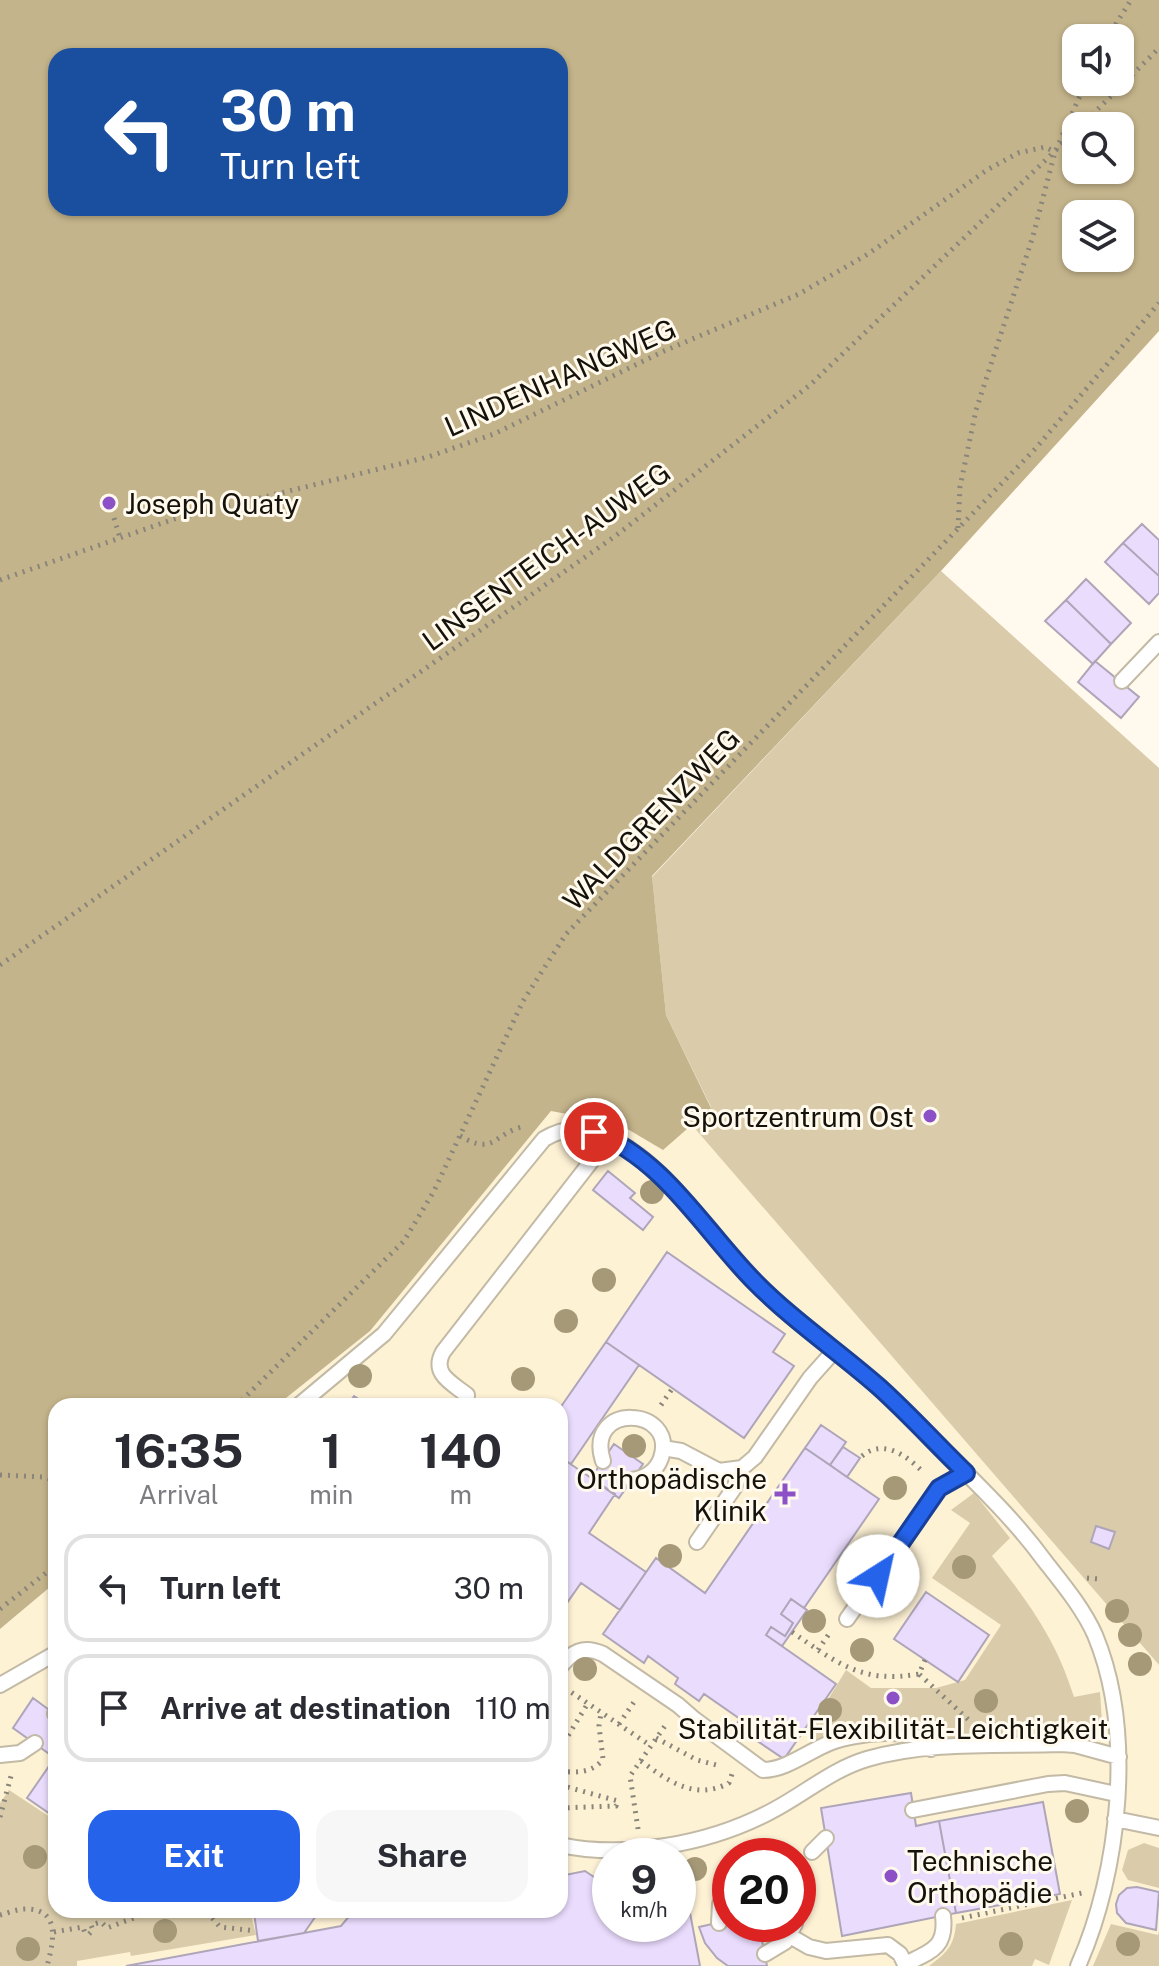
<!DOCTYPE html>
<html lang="en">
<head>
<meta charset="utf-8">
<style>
	body { margin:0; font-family:"Public Sans",sans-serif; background:#f7f7f7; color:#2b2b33; height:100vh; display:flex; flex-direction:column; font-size:30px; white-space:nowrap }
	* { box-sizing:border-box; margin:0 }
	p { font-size:26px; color:#7c7c81 }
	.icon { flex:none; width:44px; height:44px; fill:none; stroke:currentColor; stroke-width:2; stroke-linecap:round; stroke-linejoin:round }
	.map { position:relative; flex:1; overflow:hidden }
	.side { position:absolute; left:48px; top:1398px; width:520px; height:520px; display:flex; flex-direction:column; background:#fff; border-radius:24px; box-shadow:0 2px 6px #0004 }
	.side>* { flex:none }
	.banner { position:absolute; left:48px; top:48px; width:520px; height:168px; border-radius:24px; box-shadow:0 2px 6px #0004; background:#1a4fa0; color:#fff; overflow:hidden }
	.controls { position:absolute; left:1062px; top:24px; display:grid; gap:16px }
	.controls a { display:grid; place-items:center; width:72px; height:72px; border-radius:16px; background:#fff; box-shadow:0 2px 6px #0004; font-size:40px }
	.speed { position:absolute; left:592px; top:1838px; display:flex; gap:16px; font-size:40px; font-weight:700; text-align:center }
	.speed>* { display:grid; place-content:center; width:104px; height:104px; border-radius:50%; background:#fff; box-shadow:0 2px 6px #0004; line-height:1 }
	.speed small { font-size:20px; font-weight:400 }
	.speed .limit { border:12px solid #d22; background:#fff; color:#111 }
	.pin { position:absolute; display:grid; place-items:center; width:68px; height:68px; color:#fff; margin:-34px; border:4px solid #fff; border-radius:50%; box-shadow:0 2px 8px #0007 }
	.me { position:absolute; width:88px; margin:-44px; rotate:35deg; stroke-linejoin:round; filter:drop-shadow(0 0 6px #0008) }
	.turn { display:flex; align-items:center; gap:28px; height:168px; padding:0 40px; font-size:36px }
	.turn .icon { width:104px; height:104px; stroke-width:2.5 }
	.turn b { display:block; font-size:56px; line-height:68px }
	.eta { display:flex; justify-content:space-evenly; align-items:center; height:136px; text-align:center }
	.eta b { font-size:48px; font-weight:700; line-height:56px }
	.button { display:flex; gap:16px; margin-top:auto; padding:16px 40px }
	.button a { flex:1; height:92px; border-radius:24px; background:#2563eb; color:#fff; font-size:32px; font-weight:700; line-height:92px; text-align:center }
	.button a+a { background:#f7f7f7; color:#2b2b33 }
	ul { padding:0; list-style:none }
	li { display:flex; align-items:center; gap:24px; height:108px; margin:0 16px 12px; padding:0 24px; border:4px solid #e1e1e2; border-radius:24px }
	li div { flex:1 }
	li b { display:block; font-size:30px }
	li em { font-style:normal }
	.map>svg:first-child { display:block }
</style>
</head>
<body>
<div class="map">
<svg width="1159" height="1966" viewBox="0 0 1159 1966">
	<rect width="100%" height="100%" fill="#fffaed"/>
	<path fill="#fef2d5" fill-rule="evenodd" d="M551 1111 619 1124 663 1149 691 1124 1159 1665V1966H0V1629L56 1582V1910H560V1406H276L370 1331ZM610 1856H678V1924H610ZM730 1856H798V1924H730Z"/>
	<path fill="#daccaa" d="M941 571 1159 768V1665L691 1124 711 1107 666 1015 652 877Z
		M974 1493 1010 1538 992 1556C1029 1603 1056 1639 1074 1697L1100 1692 1103 1736 1004 1741 952 1740 917 1727 842 1732 814 1743 807 1734 846 1670 871 1688H936L965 1680 1001 1625 932 1578 970 1523 951 1510Z
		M9 1790 56 1821V1910H250L256 1935 131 1956 130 1952 77 1961V1966H0V1803Z
		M1144 1843 1159 1848V1888L1128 1880 1122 1870 1128 1850Z
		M1072 1900 1049 1965 1035 1959 1032 1966H929C946 1953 954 1947 956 1924Z
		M1111 1924 1158 1935 1159 1931V1966H1093Z"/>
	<path fill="#c4b48b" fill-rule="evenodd" d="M0 0H1159V331L941 571 652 876 666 1015 711 1108 663 1150 619 1124 551 1111 370 1331 276 1406H56V1582L0 1629ZM1076 38H1120V82H1076ZM56 56H560V208H56ZM1076 126H1120V170H1076ZM1076 214H1120V258H1076Z"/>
	<path fill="#eadcfd" stroke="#aea5b9" stroke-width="2" d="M1142 524 1159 540V576L1123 543Z
		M1123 543 1159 576V593L1149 604 1105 562Z
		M1086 579 1131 623 1111 644 1066 600Z
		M1066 600 1111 644 1093 664 1045 621Z
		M1095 661 1139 697 1121 718 1078 682Z
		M608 1171 635 1193 630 1198 653 1217 643 1230 593 1190Z
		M667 1252 785 1334 773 1352 794 1366 744 1438 606 1342Z
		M606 1342 639 1365 571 1464 560 1457V1408Z
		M354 1396 369 1406H347Z
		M821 1425 846 1442 830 1465 805 1448Z
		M614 1444 643 1464 619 1498 591 1478Z
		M843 1447 860 1458 847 1477 830 1465Z
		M805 1448 879 1499 804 1608 791 1599 781 1614 793 1623 785 1636 771 1627 766 1635 836 1684 784 1759 735 1726 740 1719 704 1694 699 1701 675 1684 678 1678 648 1656 644 1663 603 1634 656 1558 705 1593Z
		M560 1457 615 1494 589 1533 646 1572 620 1610 581 1583 560 1613Z
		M1096 1526 1115 1532 1109 1549 1091 1542Z
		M926 1592 989 1635 958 1682 894 1639Z
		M791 1599 807 1610 782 1646 766 1635 771 1627 785 1636 789 1630 793 1623 781 1614Z
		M33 1698 56 1715 55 1758 13 1728Z
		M56 1756V1818L27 1798Z
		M911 1793 916 1826 939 1821 956 1913 842 1936 821 1808Z
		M1043 1802 1060 1894 956 1913 939 1821Z
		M681 1865 700 1966H126L341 1926 351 1914 372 1910H560V1876L585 1871 600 1881 610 1879V1924H678V1866Z
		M1137 1887 1159 1892 1156 1930 1126 1923 1117 1913 1116 1904 1119 1895 1127 1888Z
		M251 1910H320L304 1933 258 1941 254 1913Z
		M730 1920V1924H739L748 1933 761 1935 767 1966H728L717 1958 705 1943 699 1927Z"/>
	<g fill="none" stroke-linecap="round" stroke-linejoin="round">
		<g stroke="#c3baa6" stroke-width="18">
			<path id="lane" d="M1122 681 1159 642
				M298 1406 384 1334 544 1139C573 1121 601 1130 628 1148 680 1182 712 1241 757 1284 795 1320 837 1351 877 1385 900 1405 920 1428 942 1449 978 1485 1014 1519 1044 1560 1062 1583 1083 1608 1095 1635 1135 1731 1120 1872 1078 1966
				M466 1406 467 1395C452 1383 431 1374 443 1352L593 1159 617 1141
				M663 1448 681 1451 719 1471 742 1468
				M603 1461C584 1402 678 1406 661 1458 656 1472 645 1478 632 1480
				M697 1542 734 1488 742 1468 755 1457 810 1378 835 1350
				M847 1619 939 1488 966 1473
				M560 1667C572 1652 583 1645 603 1654L678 1705 694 1719 763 1770C787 1770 810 1750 832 1742 854 1734 920 1724 931 1749
				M0 1685 56 1653
				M55 1714 56 1713
				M0 1755 20 1753 35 1743
				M913 1810 1048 1784 1065 1783 1116 1794
				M1115 1819 1159 1828
				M560 1845C626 1859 707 1844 766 1814 801 1797 830 1770 867 1759 929 1741 997 1746 1061 1744L1075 1745 1119 1757
				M812 1852 826 1838
				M719 1923 720 1904 730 1889
				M790 1936 809 1947 826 1951 888 1945 900 1954 905 1964
				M765 1954 785 1942 795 1924
				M905 1966V1964C930 1952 947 1948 943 1916"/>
		</g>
		<path stroke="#89857b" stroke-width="5" stroke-dasharray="2 6" stroke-linecap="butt" d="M1107 38 1131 0
			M1081 126 1159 48
			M114 518 120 538
			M958 528 960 487 976 410 1033 236 1055 152 1086 82
			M0 580 174 519 428 457 494 434 664 351 799 294 868 254 987 170 1018 153 1045 147 1055 152
			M0 965 614 537 810 385 1076 131
			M460 1136C496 1157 493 1132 526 1126
			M661 1405 672 1389
			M236 1406 404 1241 434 1191 523 1001 566 934 1036 448 1159 303
			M862 1456C884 1438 907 1456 924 1473
			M0 1475 44 1477 56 1481
			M1087 1578 1099 1579
			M0 1609 56 1565
			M792 1632C837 1663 862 1684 919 1674
			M818 1650 831 1631
			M925 1660 919 1674 972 1723
			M565 1688 651 1746
			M619 1724 634 1702
			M656 1738 697 1760 716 1765
			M560 1749 588 1703
			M641 1761C668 1781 695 1801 729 1783L732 1774
			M560 1771C576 1773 593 1773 603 1759L599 1726 601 1713
			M560 1785 618 1801 616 1806 560 1808
			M0 1817 11 1776
			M638 1829 630 1776 667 1723
			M193 1910 215 1912 223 1910
			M207 1912 220 1927 256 1931
			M0 1915C8 1913 17 1909 26 1909 62 1909 53 1944 47 1966
			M962 1918 1082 1893
			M54 1932 83 1927 85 1933 89 1934 93 1930 91 1925 101 1922 107 1928 155 1910"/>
		<use href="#lane" stroke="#fff" stroke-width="14"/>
	</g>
	<g fill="#a59978">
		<circle cx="652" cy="1192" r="12"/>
		<circle cx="604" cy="1280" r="12"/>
		<circle cx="566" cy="1321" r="12"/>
		<circle cx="360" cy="1376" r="12"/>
		<circle cx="523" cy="1379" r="12"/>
		<circle cx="634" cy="1446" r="12"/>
		<circle cx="895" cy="1488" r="12"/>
		<circle cx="670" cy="1556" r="12"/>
		<circle cx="964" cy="1567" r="12"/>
		<circle cx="1117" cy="1611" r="12"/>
		<circle cx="814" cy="1621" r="12"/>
		<circle cx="1130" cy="1635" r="12"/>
		<circle cx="862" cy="1650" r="12"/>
		<circle cx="1140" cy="1664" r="12"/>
		<circle cx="585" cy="1669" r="12"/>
		<circle cx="986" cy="1701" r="12"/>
		<circle cx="830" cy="1710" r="12"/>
		<circle cx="1077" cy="1811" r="12"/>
		<circle cx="35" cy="1857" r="12"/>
		<circle cx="695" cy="1869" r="12"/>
		<circle cx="165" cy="1931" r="12"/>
		<circle cx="1011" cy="1944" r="12"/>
		<circle cx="1128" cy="1944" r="12"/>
		<circle cx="28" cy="1949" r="12"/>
	</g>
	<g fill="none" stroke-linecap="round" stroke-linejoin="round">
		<g stroke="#184099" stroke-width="20">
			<path id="route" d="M594 1132C664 1159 703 1229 753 1280 792 1320 838 1351 879 1387 909 1414 937 1445 966 1473L939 1488 878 1576"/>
		</g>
		<use href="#route" stroke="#2563eb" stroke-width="14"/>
	</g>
	<g fill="#8d51c7" stroke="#fffaed" stroke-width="3">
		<circle cx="109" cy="503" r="8"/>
		<circle cx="930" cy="1116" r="8"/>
		<path d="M781 1482h8v8h8v8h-8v8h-8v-8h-8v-8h8z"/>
		<circle cx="893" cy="1698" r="8"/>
		<circle cx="891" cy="1876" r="8"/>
	</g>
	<g text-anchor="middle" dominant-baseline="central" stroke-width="6" stroke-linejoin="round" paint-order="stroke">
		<g font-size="28" fill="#15120b" stroke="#fffaed">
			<text transform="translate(560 377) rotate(-24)">LINDENHANGWEG</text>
			<text transform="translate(546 556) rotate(-36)">LINSENTEICH-AUWEG</text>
			<text transform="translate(651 819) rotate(-46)">WALDGRENZWEG</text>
		</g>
		<g font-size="28" fill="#15120b" stroke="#fffaed" text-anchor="start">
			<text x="125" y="503">Joseph Quaty</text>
			<text x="914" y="1116" text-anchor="end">Sportzentrum Ost</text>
			<text x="767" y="1478" text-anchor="end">Orthopädische<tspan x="767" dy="32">Klinik</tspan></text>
			<text x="893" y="1728" text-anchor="middle">Stabilität-Flexibilität-Leichtigkeit</text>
			<text x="907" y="1860">Technische<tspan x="907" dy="32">Orthopädie</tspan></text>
		</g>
	</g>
</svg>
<div class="controls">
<a><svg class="icon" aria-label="sound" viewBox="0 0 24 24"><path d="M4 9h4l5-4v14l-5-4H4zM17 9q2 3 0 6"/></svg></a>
<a><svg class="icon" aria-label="search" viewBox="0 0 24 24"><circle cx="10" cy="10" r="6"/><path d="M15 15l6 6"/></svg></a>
<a><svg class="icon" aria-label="layers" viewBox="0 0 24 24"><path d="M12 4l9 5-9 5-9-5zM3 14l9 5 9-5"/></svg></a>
</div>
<div class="speed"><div>9<small>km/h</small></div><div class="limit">20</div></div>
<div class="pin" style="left:594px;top:1132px;background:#d93025"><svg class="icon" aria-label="arrive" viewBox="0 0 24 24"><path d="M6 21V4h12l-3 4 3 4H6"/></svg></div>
<svg class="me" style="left:878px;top:1576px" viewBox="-20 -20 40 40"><circle r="19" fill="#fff"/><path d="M0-13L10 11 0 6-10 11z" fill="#2563eb"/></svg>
<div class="banner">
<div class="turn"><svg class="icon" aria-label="left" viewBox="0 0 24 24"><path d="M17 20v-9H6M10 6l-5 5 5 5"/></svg><div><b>30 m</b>Turn left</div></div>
</div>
<section class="side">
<div class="eta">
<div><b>16:35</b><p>Arrival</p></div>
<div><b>1</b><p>min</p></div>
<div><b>140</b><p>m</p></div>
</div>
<ul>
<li><svg class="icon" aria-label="left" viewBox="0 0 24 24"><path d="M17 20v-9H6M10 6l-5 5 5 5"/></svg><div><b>Turn left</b></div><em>30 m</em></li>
<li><svg class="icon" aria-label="arrive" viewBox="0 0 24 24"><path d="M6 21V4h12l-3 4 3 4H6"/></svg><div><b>Arrive at destination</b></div><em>110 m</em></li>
</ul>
<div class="button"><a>Exit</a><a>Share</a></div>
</section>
</div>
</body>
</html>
